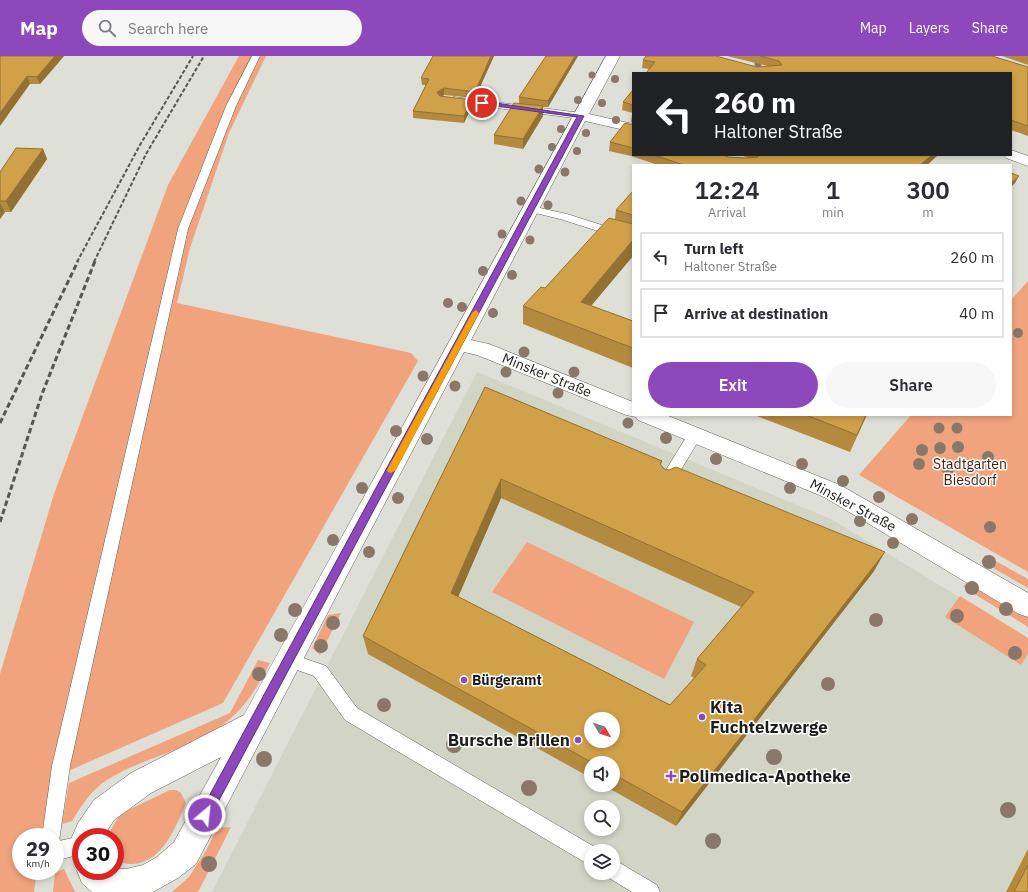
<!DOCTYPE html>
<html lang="en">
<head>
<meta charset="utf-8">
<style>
	body { margin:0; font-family:"IBM Plex Sans",sans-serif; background:#f7f7f7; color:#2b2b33; height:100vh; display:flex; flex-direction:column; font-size:15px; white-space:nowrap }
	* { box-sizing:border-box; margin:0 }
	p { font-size:13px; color:#7c7c81 }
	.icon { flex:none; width:22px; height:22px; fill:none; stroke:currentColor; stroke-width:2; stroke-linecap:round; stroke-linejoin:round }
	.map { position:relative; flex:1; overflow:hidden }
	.side { position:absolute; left:632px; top:108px; width:380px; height:252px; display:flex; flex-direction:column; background:#fff; border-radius:0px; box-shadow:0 2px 6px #0003 }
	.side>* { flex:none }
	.guide { position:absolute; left:632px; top:16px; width:380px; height:84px; border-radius:0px; box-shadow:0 2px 6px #0003; background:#202124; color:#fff; overflow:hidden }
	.needle { width:26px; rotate:129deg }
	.fabs { position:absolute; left:584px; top:656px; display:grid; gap:8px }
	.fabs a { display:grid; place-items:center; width:36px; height:36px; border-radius:50%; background:#fff; box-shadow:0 2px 6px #0003; font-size:20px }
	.speed { position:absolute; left:12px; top:772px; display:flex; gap:8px; font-size:20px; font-weight:700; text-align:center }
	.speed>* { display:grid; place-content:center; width:52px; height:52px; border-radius:50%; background:#fff; box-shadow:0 2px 6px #0003; line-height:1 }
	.speed small { font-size:10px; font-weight:400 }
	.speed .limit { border:6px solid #d22; background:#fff; color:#111 }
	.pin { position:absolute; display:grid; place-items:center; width:34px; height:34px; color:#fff; margin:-17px; border:2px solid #fff; border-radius:50%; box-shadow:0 1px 4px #0007 }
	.me { position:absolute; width:44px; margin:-22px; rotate:28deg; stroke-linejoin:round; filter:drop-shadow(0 0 3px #0008) }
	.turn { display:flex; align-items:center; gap:14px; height:84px; padding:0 16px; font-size:18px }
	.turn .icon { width:52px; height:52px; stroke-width:2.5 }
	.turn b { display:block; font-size:28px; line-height:34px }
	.eta { display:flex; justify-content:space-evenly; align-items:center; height:68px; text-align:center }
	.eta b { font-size:24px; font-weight:600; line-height:28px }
	.action { display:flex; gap:8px; margin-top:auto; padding:8px 16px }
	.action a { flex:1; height:46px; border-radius:24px; background:#8d48bb; color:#fff; font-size:16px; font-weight:600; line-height:46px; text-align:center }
	.action a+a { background:#f7f7f7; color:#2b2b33 }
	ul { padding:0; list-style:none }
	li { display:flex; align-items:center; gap:12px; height:50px; margin:0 8px 6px; padding:0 8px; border:2px solid #e1e1e2; border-radius:0px }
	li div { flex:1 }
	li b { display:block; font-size:15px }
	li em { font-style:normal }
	header { display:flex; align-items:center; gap:24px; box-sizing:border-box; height:56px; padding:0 20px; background:#8d48bb; color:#fff }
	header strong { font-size:19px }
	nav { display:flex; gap:22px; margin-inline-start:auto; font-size:14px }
	.search { width:280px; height:36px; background:#f7f7f7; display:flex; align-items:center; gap:10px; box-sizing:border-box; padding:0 14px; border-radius:22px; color:#7c7c81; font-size:15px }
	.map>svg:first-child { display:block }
</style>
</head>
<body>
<header>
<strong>Map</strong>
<div class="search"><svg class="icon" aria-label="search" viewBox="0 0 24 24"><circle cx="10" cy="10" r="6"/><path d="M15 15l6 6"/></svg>Search here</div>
<nav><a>Map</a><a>Layers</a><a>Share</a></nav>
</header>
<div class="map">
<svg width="1028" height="836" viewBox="0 0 1028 836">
	<rect width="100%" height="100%" fill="#dee0d7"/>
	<path fill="#d2d4c5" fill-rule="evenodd" d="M477 316 831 463 1028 583V836H212ZM591 663H613V685H591ZM591 707H613V729H591ZM591 751H613V773H591ZM591 795H613V817H591Z"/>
	<path fill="#f1a37d" d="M239 0H266L229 77 190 192 177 247 411 297 418 305 223 647 50 723 42 781H21V815H37L34 836H0V618L54 438 168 129Z
		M1028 225V516L859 419 911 359H1011V244Z
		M527 486 694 566 664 623 492 536Z
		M985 499 1028 523V532L981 505Z
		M968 525 1028 561V571L963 531Z
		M960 540 1028 582V598L1021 609 945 561Z
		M341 557 320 599 312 592 328 559Z
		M258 604 270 607C257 631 247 650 225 667 191 695 144 700 107 724 91 734 82 749 72 765L62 768 69 727 230 657Z
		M170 734H176L181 737 186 747C176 771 162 807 132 808 126 808 119 806 115 802V781H108V779L120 758Z
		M231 771 198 836H172L189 821 207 793 217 772Z
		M64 813 75 836H53L55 817Z"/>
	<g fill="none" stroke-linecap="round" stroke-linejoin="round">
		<g stroke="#5f6058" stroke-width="1">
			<path id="lane" d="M252 0H260L236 50 188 173 70 710 59 785 81 780 85 781H81V798L55 805V781H42L52 710 178 173 226 50Z
				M454 41 581 57 586 60 581 63 451 46 449 44Z
				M531 150 567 158 633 179V186L560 163 527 155 526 153 527 151Z
				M695 374 700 375 702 379 671 430 666 431 661 430 659 426 661 422 690 375Z
				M289 597 326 610 357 652 598 793V795H591V810L345 664 314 620 283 609 281 604 283 599Z
				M613 803 657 829 660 836H632L606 820 605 817H613Z"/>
		</g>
		<g stroke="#5f6058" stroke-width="1">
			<path id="street" d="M606 0H620L589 58 633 68V76L585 65 471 284 489 288 633 346V359H666L840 429 1028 537V561L1019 558 824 441 638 364 636 361 626 359 477 299 464 296 196 808 178 822 153 836H92L82 827 77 815 81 805V815H115V813H126L143 809 157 801 174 786 221 701 151 737 114 764 103 781H81V793L77 791 72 781 78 767 94 744 131 717 244 659Z
				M1011 94 1028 100V110L1006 102 1003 99H1011Z"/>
		</g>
		<use href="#lane" fill="#fff" fill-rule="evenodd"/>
		<use href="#street" fill="#fff" fill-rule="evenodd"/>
		<path stroke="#555752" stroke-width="2" stroke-dasharray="4 2" stroke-linecap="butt" d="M77 206 140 89 193 0
			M94 206 146 98 204 0"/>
		<path stroke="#555752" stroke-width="3" stroke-dasharray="5.5 3" stroke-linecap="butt" d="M0 367 78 205
			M0 466 42 338 95 205"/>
	</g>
	<g fill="#89786a">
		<circle cx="758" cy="8" r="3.5"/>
		<circle cx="592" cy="19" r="3.5"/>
		<circle cx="615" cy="23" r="4"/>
		<circle cx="578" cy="44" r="4"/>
		<circle cx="602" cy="47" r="4"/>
		<circle cx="616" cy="64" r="4"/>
		<circle cx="561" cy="73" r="4"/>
		<circle cx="586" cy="77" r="4"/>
		<circle cx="552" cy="91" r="4"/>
		<circle cx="577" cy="95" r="4"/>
		<circle cx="539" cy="113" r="4.5"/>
		<circle cx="565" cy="116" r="4.5"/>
		<circle cx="521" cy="145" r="4.5"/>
		<circle cx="548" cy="149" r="4.5"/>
		<circle cx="502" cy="178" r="4.5"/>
		<circle cx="530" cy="184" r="4.5"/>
		<circle cx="483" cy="215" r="5"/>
		<circle cx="512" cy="219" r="5"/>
		<circle cx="448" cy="247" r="5"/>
		<circle cx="462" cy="251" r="5"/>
		<circle cx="493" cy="257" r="5"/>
		<circle cx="1018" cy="277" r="5"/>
		<circle cx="524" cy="296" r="5.5"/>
		<circle cx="506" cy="316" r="5.5"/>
		<circle cx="574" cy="316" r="5.5"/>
		<circle cx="423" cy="320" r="5.5"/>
		<circle cx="455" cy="330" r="5.5"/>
		<circle cx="558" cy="337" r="5.5"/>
		<circle cx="628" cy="367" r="5.5"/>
		<circle cx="939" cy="372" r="5.5"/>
		<circle cx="957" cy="372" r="5.5"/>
		<circle cx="396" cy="375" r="6"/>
		<circle cx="666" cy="382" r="6"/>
		<circle cx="427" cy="383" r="6"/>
		<circle cx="958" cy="391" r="6"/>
		<circle cx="940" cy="392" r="6"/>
		<circle cx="922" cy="394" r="6"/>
		<circle cx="988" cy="401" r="6"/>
		<circle cx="716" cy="403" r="6"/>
		<circle cx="802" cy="408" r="6"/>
		<circle cx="919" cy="408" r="6"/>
		<circle cx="948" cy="413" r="6"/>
		<circle cx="843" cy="425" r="6"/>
		<circle cx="362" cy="432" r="6"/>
		<circle cx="790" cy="432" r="6"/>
		<circle cx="879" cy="441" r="6"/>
		<circle cx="398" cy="442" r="6"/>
		<circle cx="912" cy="463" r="6"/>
		<circle cx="860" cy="465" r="6"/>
		<circle cx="990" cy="471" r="6"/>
		<circle cx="333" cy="484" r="6"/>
		<circle cx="893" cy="487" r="6"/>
		<circle cx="369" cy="496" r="6"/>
		<circle cx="989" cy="506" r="7"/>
		<circle cx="972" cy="532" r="7"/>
		<circle cx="1006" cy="553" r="7"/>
		<circle cx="295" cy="554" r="7"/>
		<circle cx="957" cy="560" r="7"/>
		<circle cx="876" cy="564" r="7"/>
		<circle cx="333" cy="567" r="7"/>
		<circle cx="281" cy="579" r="7"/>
		<circle cx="321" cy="590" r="7"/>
		<circle cx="1015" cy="597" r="7"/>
		<circle cx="259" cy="618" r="7"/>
		<circle cx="828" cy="628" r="7"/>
		<circle cx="384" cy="649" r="7"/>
		<circle cx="454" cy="689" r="8"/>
		<circle cx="774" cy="701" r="8"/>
		<circle cx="264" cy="703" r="8"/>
		<circle cx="529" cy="732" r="8"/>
		<circle cx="1008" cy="754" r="8"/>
		<circle cx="713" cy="785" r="8"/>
		<circle cx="209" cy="808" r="8"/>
	</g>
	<path fill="#b48a3f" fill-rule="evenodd" d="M0 0H64L40 28H30Z
		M433 0H494L475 42 444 39 442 40 472 50 464 67 413 62V55L426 29H422L421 22Z
		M546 0H578L548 51H543V60L523 93 494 88V79L519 47V41Z
		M727 0H992L1028 11V80L1011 74V17L649 13 642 12 643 4 757 11 768 10Z
		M1002 0H1028V9Z
		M633 34V67L631 66 632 58 633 57 622 54 623 46Z
		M633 69V99H724L728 101 746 102H748L741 99H938L927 109H658L631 100 609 95 610 86Z
		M43 93 47 103 11 156H5L0 163V116Z
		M633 135V200L591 250 633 265V312L523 268V250L545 232 615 163 616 154Z
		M485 331 662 405 661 409 664 413 874 515 676 770 603 729H613V707H591V722L368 598 363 580ZM501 442 741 551 697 603 691 620 694 622 670 649 458 541Z
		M754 359H867L850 396Z
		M1028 793V836H1006Z"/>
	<path fill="#927133" d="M55 0H64L40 28 37 21Z
		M491 0H494L475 42V36Z
		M575 0H578L548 51V45Z
		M27 20 30 28 0 70V57Z
		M444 32V39L438 43 437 36Z
		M472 44V50L464 67V60Z
		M543 50V60L523 93V83Z
		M43 93 47 103 11 156 6 145Z
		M932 99H938L927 109H920Z
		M1019 120 1015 127 1011 131V127Z
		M0 147 5 156 0 163Z
		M633 184V200L579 264 581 246Z
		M501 423V442L452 555 451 537Z
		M885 496 874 515 676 770 682 756Z"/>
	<path fill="#d1a149" stroke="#927133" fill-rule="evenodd" d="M0 0H55L37 21 27 20 0 57Z
		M433 0H491L475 36 444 32 437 36 440 40 472 44 464 60 413 55 429 23 421 22Z
		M546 0H575L548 45 519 41Z
		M646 0H716L757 11 782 9 779 5 760 0H992L1028 11V70L1011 64V17H646L655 6 643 4Z
		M633 34V49L623 46Z
		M514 47 543 50 523 83 494 79Z
		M625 67 633 69V92L610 86Z
		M16 92 43 93 6 145H0V116Z
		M654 99H724L728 101 746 102 758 101 757 99H932L920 109H684Z
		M1011 117 1019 120 1011 127Z
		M633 135V159L616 154Z
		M609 162 633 168V184L581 246 633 265V292L523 250 541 231 545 232Z
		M485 331 662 405 660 408 664 413 669 414 676 411 885 496 682 756 613 718V707H593L363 580ZM501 423 754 536 697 603 706 609 670 649 451 537ZM591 663H613V685H591Z
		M806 359H866L857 379Z
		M1028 809V836H1014Z"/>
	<path fill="#8d48bb" stroke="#5c2f7a" d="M482 45 584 60 209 763 205 765 201 763 199 759 201 755 577 61 480 48V46Z"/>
	<path fill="#f59e0b" d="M476 254 479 257 396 414 391 417 388 416 387 414 472 257Z"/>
	<g fill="#8d48bb" stroke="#fff" stroke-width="1.5">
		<circle cx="464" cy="624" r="4"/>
		<circle cx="702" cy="661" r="4"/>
		<circle cx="578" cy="684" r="4"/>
		<path d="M669 714h4v4h4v4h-4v4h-4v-4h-4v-4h4z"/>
	</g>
	<g text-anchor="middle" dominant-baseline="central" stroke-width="3" stroke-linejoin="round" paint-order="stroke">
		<g font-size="14" fill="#1c1d1a" stroke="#fff">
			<text transform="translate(547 319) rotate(22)">Minsker Straße</text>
			<text transform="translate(853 449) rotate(28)">Minsker Straße</text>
		</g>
		<g font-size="14" fill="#442210" stroke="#fff">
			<text x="970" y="408">Stadtgarten<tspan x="970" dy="16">Biesdorf</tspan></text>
		</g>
		<g font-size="14" font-weight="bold" fill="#1c1d1a" stroke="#fff" text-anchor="start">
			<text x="472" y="624">Bürgeramt</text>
		</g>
		<g font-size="17" font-weight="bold" fill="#1c1d1a" stroke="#fff" text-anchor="start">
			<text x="710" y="651">Kita<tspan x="710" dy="20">Fuchtelzwerge</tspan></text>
			<text x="570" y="684" text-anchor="end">Bursche Brillen</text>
			<text x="679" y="720">Polimedica-Apotheke</text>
		</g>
	</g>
</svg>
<div class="fabs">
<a><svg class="needle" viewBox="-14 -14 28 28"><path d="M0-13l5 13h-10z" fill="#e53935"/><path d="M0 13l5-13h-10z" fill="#7c7c81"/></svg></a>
<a><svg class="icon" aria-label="sound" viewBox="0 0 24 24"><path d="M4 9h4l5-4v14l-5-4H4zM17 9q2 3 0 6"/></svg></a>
<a><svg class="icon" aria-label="search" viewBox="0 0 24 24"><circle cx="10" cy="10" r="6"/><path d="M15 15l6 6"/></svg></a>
<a><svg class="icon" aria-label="layers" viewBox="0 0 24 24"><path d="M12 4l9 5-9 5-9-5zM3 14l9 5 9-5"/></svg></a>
</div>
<div class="speed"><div>29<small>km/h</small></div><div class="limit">30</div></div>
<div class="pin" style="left:482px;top:47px;background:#d93025"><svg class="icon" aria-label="arrive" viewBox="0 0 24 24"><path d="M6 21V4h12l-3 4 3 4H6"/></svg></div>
<svg class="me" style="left:205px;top:759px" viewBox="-20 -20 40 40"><circle r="17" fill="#8d48bb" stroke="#fff" stroke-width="3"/><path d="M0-11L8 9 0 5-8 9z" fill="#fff"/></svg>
<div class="guide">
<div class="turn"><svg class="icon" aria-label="left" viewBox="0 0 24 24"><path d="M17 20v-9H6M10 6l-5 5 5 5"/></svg><div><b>260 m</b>Haltoner Straße</div></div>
</div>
<section class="side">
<div class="eta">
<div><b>12:24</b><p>Arrival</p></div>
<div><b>1</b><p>min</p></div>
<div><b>300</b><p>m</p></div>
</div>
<ul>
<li><svg class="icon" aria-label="left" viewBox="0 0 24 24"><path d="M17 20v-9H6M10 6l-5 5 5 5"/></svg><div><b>Turn left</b><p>Haltoner Straße</p></div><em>260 m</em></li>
<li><svg class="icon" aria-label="arrive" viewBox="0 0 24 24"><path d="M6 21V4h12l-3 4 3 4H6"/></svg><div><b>Arrive at destination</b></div><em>40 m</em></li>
</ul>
<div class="action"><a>Exit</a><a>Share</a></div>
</section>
</div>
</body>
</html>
